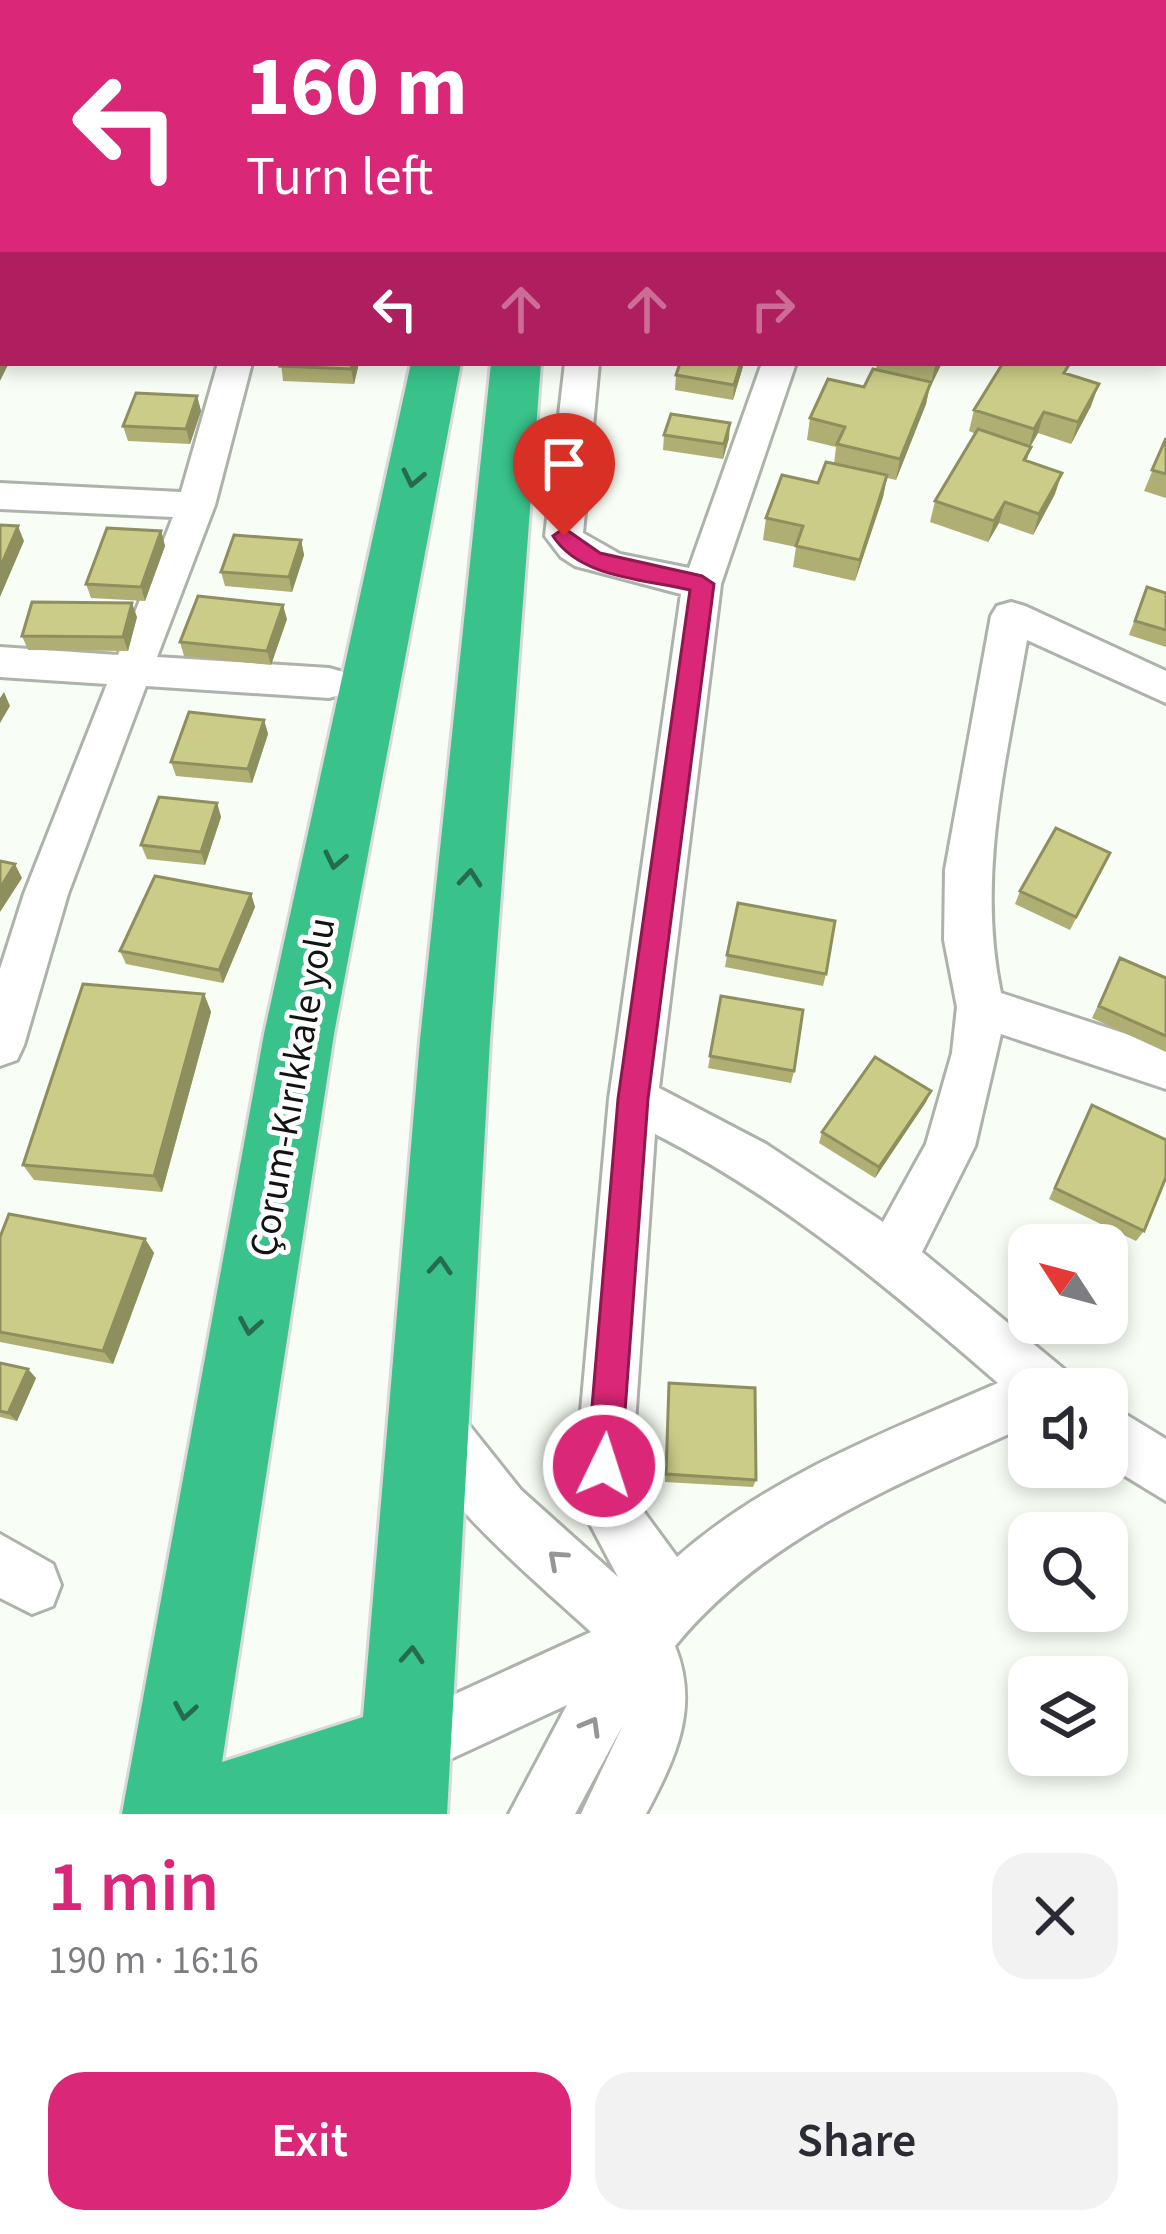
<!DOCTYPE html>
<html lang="en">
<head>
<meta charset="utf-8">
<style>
	body { margin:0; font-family:"Source Sans 3",sans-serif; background:#f2f2f3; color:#2b2b33; height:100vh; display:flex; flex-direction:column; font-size:45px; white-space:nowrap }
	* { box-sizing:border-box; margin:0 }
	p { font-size:39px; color:#7c7c81 }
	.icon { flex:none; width:66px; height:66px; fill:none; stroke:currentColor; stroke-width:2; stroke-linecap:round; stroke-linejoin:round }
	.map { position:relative; height:1814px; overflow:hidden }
	.panel { display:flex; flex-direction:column; background:#fff; flex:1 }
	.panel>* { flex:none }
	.banner { position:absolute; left:0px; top:0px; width:1167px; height:366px; box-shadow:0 6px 18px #0003; background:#db2777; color:#fff; overflow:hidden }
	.needle { width:78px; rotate:306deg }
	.controls { position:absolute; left:1008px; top:1224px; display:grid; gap:24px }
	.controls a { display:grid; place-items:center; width:120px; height:120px; border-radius:24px; background:#fff; box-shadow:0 6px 18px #0003; font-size:60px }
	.pin { position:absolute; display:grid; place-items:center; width:102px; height:102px; color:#fff; margin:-123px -51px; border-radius:50% 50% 50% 0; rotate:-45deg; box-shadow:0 0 12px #0007 }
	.pin .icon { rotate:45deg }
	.me { position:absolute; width:132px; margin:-66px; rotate:4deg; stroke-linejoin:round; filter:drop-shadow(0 0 9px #0008) }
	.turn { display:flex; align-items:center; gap:42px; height:252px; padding:0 48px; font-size:54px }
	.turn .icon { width:156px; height:156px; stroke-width:2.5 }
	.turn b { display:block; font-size:84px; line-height:102px }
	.lanes { display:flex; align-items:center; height:114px; padding:0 48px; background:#0003; justify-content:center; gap:60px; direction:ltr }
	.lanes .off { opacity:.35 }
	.round { display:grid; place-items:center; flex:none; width:126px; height:126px; border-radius:36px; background:#f2f2f3 }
	.head { display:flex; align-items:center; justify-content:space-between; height:204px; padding:0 48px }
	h1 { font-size:72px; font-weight:600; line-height:90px; color:#db2777 }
	.primary-button { display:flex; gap:24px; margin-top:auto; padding:24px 48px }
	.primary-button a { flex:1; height:138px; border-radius:36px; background:#db2777; color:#fff; font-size:48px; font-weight:600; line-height:138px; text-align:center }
	.primary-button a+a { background:#f2f2f3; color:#2b2b33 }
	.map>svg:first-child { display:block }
</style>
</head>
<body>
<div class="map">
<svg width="1166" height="1814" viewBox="0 0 1166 1814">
	<rect width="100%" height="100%" fill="#f8fef5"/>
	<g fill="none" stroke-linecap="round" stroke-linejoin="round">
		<g stroke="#adb2aa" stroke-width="6">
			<path id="minor" d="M4 0H33L3 5Z
				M325 0H353L324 3Z
				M609 0H637V3H609Z
				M963 0H991L961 3Z
				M1166 277V300L1164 301V278Z
				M218 363H252L215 505 157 657 329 668 343 672 349 683 343 694 329 698 146 686 68 894 24 1045 17 1060 0 1066V969L24 894 107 684 0 677V647L118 655 173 517 0 509V483L181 492Z
				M565 363H599L583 533 620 554 689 568 762 363H796L721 584 659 1088 766 1144 883 1222 926 1144 952 1053 957 1007 944 940 945 870 991 616 997 606 1011 602 1025 606 1166 671V703L1027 640C1007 758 976 875 1001 993L1166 1047V1089L1001 1034 975 1146 922 1252 1065 1370 1073 1389H1029V1425C900 1483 766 1535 675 1646 700 1708 675 1759 646 1814H581L623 1725 575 1814H509L567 1705 405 1780 383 1771 374 1749 383 1727 591 1632C529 1575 435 1499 402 1421L410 1401 430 1393 450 1401 521 1490 618 1577 590 1524 576 1467 609 1099 681 594 575 566 561 557 545 536ZM655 1134C782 1198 891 1290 998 1383 886 1432 769 1476 677 1557L641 1508 632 1467Z
				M1107 1403 1166 1439V1501L1107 1465Z
				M0 1534 53 1564 61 1585 53 1606 32 1614 0 1598Z"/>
		</g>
		<g stroke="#d9d9d9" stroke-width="6">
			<path id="highway" d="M485 0H525L484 3Z
				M545 0H585V3H545Z
				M411 363H461L334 1034 222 1762 363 1717 420 1040 491 363H541L490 1040 447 1814H122L264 1034Z"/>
		</g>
		<use href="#minor" fill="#fff" fill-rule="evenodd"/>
		<use href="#highway" fill="#39c28a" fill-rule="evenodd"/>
	</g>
	<path fill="#afaf74" d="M697 0H782V3H696Z
		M865 0H945L940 3H865Z
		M281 363H359L354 384 283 381Z
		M744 363 733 400 675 390 676 375Z
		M877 363H942L929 388 926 404 896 480 887 478 883 497 855 581 793 567 796 547 763 540 766 518 818 483 834 464 836 447 807 440 810 418 864 387 876 369Z
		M197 396 201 411 190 444 128 441 123 426Z
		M1091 406 1071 444 1038 433 1030 446 1027 461 1055 494 1033 535 999 523 988 542 930 522 935 501 976 434 969 431 974 410Z
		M664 435 729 438 723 459 663 450Z
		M1166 438V498L1144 491Z
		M161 531 165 546 145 601 91 598 86 584Z
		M301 540 304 555 292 592 225 586 221 572Z
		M1147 587 1166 593V647L1129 635Z
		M137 617 128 651 28 650 22 636Z
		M287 619 271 665 184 656 180 642Z
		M264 720 268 734 252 783 176 776 171 762Z
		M217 803 221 817 205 865 147 859 141 845Z
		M1110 853 1070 930 1015 904 1020 891Z
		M251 894 255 907 223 983 126 964 120 951Z
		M727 955 826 974 823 986 725 967Z
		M1120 958 1166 978V1052L1092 1018Z
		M204 994 211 1012 162 1192 34 1180 23 1165Z
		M721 996 794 1071 791 1083 708 1068Z
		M931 1091 926 1102 875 1178 819 1143 822 1132Z
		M1092 1105 1144 1231 1136 1241 1049 1199Z
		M0 1237 145 1239 154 1253 113 1364 0 1342Z
		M0 1363 36 1378 17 1421 0 1417Z
		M669 1383 756 1480 753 1487 665 1482Z"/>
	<path fill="#8e8f5e" d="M3 348V363H9L0 381V354Z
		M353 363H359L354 384 351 369Z
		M741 363H744L733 400 734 385Z
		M936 363H942L930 388 935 366Z
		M931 382 926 404 896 480 900 459Z
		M1099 384 1091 406 1071 444 1078 422Z
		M197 396 201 411 190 444 186 429Z
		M1044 412 1038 433 1028 451 1034 429Z
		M730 423 729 438 723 459 724 444Z
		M1062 473 1055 494 1033 535 1039 514Z
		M887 475 883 497 855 581 860 560Z
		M1005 502 999 523 988 542 994 521Z
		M18 526 24 541 0 597V568Z
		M161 531 165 546 145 601 141 587Z
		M301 540 304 555 292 592 289 577Z
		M132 603 137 617 128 651 123 637Z
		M283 605 287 619 271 665 267 651Z
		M4 692 10 706 0 723V698Z
		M264 720 268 734 252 783 248 769Z
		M217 803 221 817 205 865 201 852Z
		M15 864 22 878 0 912V888Z
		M251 894 255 907 223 983 219 970Z
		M204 994 211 1012 162 1192 154 1176Z
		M931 1091 926 1102 875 1178 879 1167Z
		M145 1239 154 1253 113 1364 103 1351Z
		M28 1369 36 1378 17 1421 8 1413Z"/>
	<path fill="#cbcc87" stroke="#8e8f5e" stroke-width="3" d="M1042 0H1132L1130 3H1055Z
		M0 336H3V348L0 354Z
		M281 363H353L351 369 280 366Z
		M680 363H741L734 385 676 375Z
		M1003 363H1070L1064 373 1099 384 1078 422 1044 412 1034 429 974 410Z
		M873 369 931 382 900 459 837 444 845 427 810 418 828 379 864 387Z
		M136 393 197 396 186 429 123 426Z
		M671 414 730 423 724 444 664 435Z
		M978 429 1031 447 1024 460 1062 473 1039 514 1005 502 994 521 935 501Z
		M1166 438V474L1152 470Z
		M826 462 887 475 860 560 796 546 803 526 766 518 782 475 818 483Z
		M0 525 18 526 0 568Z
		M107 528 161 531 141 587 86 584Z
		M234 535 301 540 289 577 221 572Z
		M1147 587 1166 593V630L1135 621Z
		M198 596 283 605 267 651 180 642Z
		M32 602 132 603 123 637 22 636Z
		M189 712 264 720 248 769 171 762Z
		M159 797 217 803 201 852 141 845Z
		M1056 828 1110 853 1076 917 1020 891Z
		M0 861 15 864 0 888Z
		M155 876 251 894 219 970 120 951Z
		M738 903 835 921 826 974 727 955Z
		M1120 958 1166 978V1036L1099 1006Z
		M83 984 204 994 154 1176 23 1165Z
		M721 996 803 1010 794 1071 710 1056Z
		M875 1057 931 1091 879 1167 822 1132Z
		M1092 1105 1166 1140V1177L1144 1231 1055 1188Z
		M9 1214 145 1239 103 1351 0 1332V1237Z
		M0 1363 28 1369 8 1413 0 1411Z
		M669 1383 755 1388 756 1480 666 1474Z"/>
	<defs><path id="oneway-chevron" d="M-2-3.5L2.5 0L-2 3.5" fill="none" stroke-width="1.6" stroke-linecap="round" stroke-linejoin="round" transform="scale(3)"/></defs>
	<g stroke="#266b4e">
		<use href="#oneway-chevron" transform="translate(413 478) rotate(102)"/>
		<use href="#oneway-chevron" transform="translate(335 860) rotate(102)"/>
		<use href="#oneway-chevron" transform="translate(470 878) rotate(-85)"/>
		<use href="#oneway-chevron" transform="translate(440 1266) rotate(-86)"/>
		<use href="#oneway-chevron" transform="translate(250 1326) rotate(100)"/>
		<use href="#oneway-chevron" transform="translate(412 1655) rotate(-86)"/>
		<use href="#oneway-chevron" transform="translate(185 1711) rotate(100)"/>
	</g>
	<g stroke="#949594">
		<use href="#oneway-chevron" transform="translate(557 1559) rotate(-138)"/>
		<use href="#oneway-chevron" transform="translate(591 1726) rotate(-60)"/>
	</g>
	<path fill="#db2777" stroke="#8e194d" stroke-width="3" d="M564 528 600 553 702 576 714 584 648 1099 621 1466 616 1478 604 1483 592 1478 587 1466 618 1099 690 590C643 579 580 578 553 536Z"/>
	<g text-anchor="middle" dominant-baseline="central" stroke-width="10" stroke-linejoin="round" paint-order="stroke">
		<g font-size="39" fill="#121411" stroke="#fff">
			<text transform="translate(293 1087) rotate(-80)">Çorum-Kırıkkale yolu</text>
		</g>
	</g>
</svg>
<div class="controls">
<a><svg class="needle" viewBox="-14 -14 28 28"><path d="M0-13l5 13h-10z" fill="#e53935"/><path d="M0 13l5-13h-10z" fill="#7c7c81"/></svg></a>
<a><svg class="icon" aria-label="sound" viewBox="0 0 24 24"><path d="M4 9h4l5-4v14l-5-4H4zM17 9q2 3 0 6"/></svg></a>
<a><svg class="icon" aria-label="search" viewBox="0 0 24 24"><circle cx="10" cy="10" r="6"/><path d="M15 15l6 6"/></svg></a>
<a><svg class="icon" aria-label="layers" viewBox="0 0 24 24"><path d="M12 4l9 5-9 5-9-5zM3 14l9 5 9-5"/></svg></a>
</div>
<div class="pin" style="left:564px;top:536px;background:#d93025"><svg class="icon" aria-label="arrive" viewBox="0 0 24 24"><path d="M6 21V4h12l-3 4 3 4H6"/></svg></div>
<svg class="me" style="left:604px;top:1466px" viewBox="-20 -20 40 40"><circle r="17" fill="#db2777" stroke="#fff" stroke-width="3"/><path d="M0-11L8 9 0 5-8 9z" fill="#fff"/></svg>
<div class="banner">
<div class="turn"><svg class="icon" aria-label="left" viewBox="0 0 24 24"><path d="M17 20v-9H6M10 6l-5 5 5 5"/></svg><div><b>160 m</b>Turn left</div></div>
<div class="lanes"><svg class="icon" aria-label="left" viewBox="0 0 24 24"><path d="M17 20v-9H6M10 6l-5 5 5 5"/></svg><svg class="icon off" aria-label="ahead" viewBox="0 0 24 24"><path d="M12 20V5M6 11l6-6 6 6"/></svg><svg class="icon off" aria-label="ahead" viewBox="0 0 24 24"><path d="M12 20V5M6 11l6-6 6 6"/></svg><svg class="icon off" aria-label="right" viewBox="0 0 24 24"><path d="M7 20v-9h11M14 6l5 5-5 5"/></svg></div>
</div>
</div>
<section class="panel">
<div class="head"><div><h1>1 min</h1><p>190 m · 16:16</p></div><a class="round"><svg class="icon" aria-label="close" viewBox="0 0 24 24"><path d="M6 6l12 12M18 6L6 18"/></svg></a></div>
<div class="primary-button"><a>Exit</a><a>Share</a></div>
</section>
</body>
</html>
